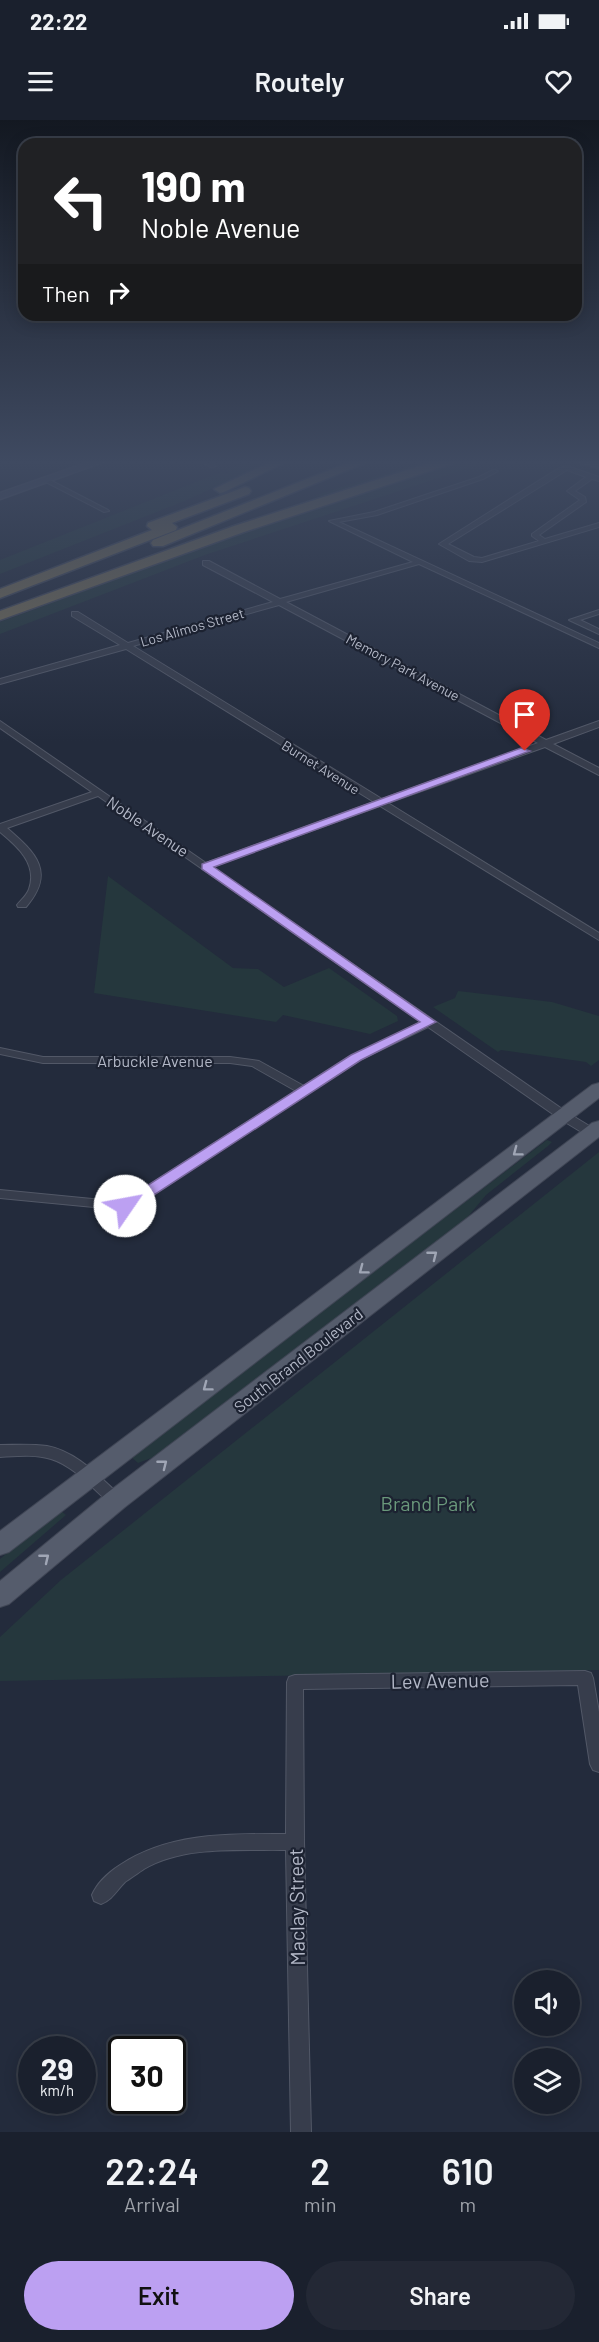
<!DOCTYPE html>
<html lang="en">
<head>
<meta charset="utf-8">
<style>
	body { margin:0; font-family:Barlow,sans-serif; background:#232835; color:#f1f3f6; height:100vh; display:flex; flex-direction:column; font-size:22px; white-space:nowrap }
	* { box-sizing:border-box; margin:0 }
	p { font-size:20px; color:#9fa3aa }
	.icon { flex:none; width:33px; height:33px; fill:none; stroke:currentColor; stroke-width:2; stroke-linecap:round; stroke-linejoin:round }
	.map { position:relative; height:2012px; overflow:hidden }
	.sheet { display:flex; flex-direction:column; background:#1a202d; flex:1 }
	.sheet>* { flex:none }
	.hud { position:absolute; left:18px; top:18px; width:564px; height:183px; border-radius:18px; box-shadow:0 3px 15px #0003,0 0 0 2px #383e49; background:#202124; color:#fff; overflow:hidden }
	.fabs { position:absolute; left:514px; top:1850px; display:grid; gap:12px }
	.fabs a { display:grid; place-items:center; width:66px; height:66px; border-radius:50%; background:#1a202d; box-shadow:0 3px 15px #0003,0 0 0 2px #383e49; font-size:30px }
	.speed { position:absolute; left:18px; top:1916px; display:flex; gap:12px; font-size:30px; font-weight:700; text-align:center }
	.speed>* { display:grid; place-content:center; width:78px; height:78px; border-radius:50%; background:#1a202d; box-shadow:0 3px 15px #0003,0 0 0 2px #383e49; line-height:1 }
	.speed small { font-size:15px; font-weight:400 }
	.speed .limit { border:3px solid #111; border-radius:9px; background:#fff; color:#111 }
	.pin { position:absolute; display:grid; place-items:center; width:51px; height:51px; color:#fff; margin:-62px -26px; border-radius:50% 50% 50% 0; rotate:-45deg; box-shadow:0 0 6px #0007 }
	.pin .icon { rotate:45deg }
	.me { position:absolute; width:66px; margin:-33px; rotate:57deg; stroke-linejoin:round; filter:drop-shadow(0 0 4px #0008) }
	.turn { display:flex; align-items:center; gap:21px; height:126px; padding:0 24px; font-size:27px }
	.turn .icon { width:78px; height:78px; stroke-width:2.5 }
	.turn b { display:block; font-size:42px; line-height:51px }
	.then { display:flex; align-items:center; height:57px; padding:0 24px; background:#0003; gap:12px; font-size:22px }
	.eta { display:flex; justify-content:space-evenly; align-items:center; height:102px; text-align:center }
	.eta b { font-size:36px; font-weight:600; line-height:42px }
	.primary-button { display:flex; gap:12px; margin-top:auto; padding:12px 24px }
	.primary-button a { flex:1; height:69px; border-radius:36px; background:#bca0f2; color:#111; font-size:24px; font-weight:600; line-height:69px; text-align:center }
	.primary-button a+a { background:#232835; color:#f1f3f6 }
	.status { display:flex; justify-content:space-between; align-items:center; height:42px; padding:0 30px; background:#1a202d; direction:ltr }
	.status svg { height:16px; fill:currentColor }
	header { display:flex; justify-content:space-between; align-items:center; height:78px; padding:0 24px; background:#1a202d; font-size:27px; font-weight:600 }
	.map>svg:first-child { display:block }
</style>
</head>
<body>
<div class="status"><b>22:22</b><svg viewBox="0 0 49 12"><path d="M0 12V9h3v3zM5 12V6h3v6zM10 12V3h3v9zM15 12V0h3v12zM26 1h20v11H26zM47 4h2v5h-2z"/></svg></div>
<header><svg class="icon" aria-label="menu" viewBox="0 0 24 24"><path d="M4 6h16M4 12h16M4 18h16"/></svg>Routely<svg class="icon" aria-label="heart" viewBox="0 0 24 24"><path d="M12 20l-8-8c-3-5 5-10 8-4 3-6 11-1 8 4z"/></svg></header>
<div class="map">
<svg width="599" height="2012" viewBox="0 0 599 2012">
	<rect width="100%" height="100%" fill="#232b3c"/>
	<path fill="#25373d" d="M251 340H276L182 382 0 454V440L221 352 228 353 227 349Z
		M427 340H440L324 378 317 375Z
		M463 340H493L205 435 0 514V502L233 416Z
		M108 756 233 848 258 849 284 867 329 848 397 896 398 901 370 914 283 895 276 902 94 873Z
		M458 871 552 882 599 896V940L591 946 586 942 501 930 498 932 433 887 455 878Z
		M547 1020 552 1022 548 1026 486 1075 466 1099 159 1335 138 1343 130 1336Z
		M599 1032V1550L0 1561V1517L61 1460Z
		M60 1390 66 1395 0 1452V1439Z"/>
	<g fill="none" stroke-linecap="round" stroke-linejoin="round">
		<g stroke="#525867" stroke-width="2">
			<path id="minor" d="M198 340H206L216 346 211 347Z
				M567 346 599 357V361L592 359 575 371 585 377 586 382 539 415 545 419 599 403V407L482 442 469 441 439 424 559 348ZM567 350 586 357 567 371 580 380 532 414V416L539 421 482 438 474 437 448 424Z
				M493 350 498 351 483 359 377 395 339 402 599 523V528L419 444 286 482 546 620 599 601V607L553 624 599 648V655L545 627 388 683 599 813V820L380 686 212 747 568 993 596 1010 598 1013 596 1016H588L560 999 428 907 360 940 129 1089 125 1090 0 1078V1070L123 1082 296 971 252 946 230 943H43L0 934V928L43 937H230L259 941 304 966 352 936 421 902 98 676 7 708C36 733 56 752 26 787H18L17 785C21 780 27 775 29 769 38 744 17 726 0 712V704L92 672 0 608V601L206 743 374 682 126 529 0 564V559L120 525 72 496V492H78L128 523 273 482 203 445V441H209L280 479 413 442 329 401 374 392 479 357ZM279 485 538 623 382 679 133 526Z
				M46 358 108 390 109 391 104 392 44 361V359Z
				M599 490V494L580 500 599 509V514L569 500Z
				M0 1325C16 1325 32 1324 47 1326 78 1332 99 1357 121 1376L124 1380 121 1384 116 1386 111 1384C93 1369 74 1346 51 1339 35 1334 17 1336 0 1337Z
				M585 1551 591 1553 593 1558 599 1592V1652L593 1650 590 1644 578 1565 303 1569 304 1722 311 2012H291L286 1730C241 1731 185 1725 144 1749 138 1753 131 1758 125 1762 117 1770 112 1780 101 1784L94 1781 92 1775C97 1763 109 1752 120 1745 170 1712 229 1714 286 1714L287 1562 289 1557 295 1555Z"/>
		</g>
		<g stroke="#525867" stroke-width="3">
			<path id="secondary" d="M95 340H108L0 379V373Z"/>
		</g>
		<g stroke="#404655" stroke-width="2">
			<path id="primary" d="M573 340 599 343V349L574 342Z
				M599 963V978L9 1432 0 1435V1411L592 965Z
				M599 1001V1017L125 1387 9 1484 0 1487V1461L107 1373 592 1003Z"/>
		</g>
		<g stroke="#424857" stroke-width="3">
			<path id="motorway" d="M274 340H290L224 372 220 373 214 369Z
				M355 340H372L163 426H153L151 423 153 420Z
				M438 340H456L454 343 244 412 0 500V491L234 406Z
				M245 367 249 368 251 371 249 374 172 403 177 407 176 410 0 478V469L152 410 147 406 148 403Z"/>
		</g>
		<use href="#minor" fill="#373d4c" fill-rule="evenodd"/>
		<use href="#secondary" fill="#454b5f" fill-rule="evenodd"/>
		<use href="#primary" fill="#555c6c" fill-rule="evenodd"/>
		<use href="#motorway" fill="#726a54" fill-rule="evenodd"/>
	</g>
	<defs><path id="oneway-chevron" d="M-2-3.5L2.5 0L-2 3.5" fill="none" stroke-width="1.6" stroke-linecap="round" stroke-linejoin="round" transform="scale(1.5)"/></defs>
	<g stroke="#a0a6b5">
		<use href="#oneway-chevron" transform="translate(517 1032) rotate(143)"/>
		<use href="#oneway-chevron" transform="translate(433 1135) rotate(-38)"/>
		<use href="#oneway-chevron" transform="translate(363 1150) rotate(143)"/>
		<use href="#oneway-chevron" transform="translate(207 1267) rotate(143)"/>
		<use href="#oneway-chevron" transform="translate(163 1344) rotate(-38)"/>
		<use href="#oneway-chevron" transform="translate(45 1438) rotate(-39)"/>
	</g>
	<linearGradient id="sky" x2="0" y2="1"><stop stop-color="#131821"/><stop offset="0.55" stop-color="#3f4a61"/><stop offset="1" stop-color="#3f4a61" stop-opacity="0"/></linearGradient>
	<rect width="599" height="622" fill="url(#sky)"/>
	<path fill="#bca0f2" stroke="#7a689d" stroke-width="1.5" d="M521 628 530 631 214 747 436 902 361 940 131 1090H120L118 1086 120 1083 351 935 420 902 202 749V744Z"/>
	<g text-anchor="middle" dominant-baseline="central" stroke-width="4.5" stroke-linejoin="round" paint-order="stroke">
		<g font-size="14" fill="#b3b8c7" stroke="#1c2231">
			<text transform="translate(192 507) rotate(-16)">Los Alimos Street</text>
			<text transform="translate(403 547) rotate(28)">Memory Park Avenue</text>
			<text transform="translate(321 647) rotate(32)">Burnet Avenue</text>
		</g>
		<g font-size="16" fill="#b3b8c7" stroke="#1c2231">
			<text transform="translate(148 706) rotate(34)">Noble Avenue</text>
			<text x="155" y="940">Arbuckle Avenue</text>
			<text transform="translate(298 1240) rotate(-38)">South Brand Boulevard</text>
		</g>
		<g font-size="20" fill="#6a987b" stroke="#1c2231">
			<text x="428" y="1383">Brand Park</text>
		</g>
		<g font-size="20" fill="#b3b8c7" stroke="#1c2231">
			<text transform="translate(440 1560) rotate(-1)">Lev Avenue</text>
			<text transform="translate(296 1787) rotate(-91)">Maclay Street</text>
		</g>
	</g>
</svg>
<div class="fabs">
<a><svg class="icon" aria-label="sound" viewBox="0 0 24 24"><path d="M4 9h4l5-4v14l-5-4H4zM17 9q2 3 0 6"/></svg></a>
<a><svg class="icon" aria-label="layers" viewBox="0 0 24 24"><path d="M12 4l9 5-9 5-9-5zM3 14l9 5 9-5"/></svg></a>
</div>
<div class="speed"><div>29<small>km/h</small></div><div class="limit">30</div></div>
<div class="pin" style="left:525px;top:631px;background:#d93025"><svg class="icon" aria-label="arrive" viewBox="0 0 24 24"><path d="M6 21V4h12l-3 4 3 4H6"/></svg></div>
<svg class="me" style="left:125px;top:1086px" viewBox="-20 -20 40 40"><circle r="19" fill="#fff"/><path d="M0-13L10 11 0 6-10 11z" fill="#bca0f2"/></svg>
<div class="hud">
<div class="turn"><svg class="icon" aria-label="left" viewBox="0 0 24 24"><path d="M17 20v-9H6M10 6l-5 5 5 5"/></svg><div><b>190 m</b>Noble Avenue</div></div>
<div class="then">Then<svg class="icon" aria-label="right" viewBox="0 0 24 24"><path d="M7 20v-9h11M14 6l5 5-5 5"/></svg></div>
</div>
</div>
<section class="sheet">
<div class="eta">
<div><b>22:24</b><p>Arrival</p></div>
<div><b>2</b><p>min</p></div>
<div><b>610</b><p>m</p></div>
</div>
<div class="primary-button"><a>Exit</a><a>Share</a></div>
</section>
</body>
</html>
